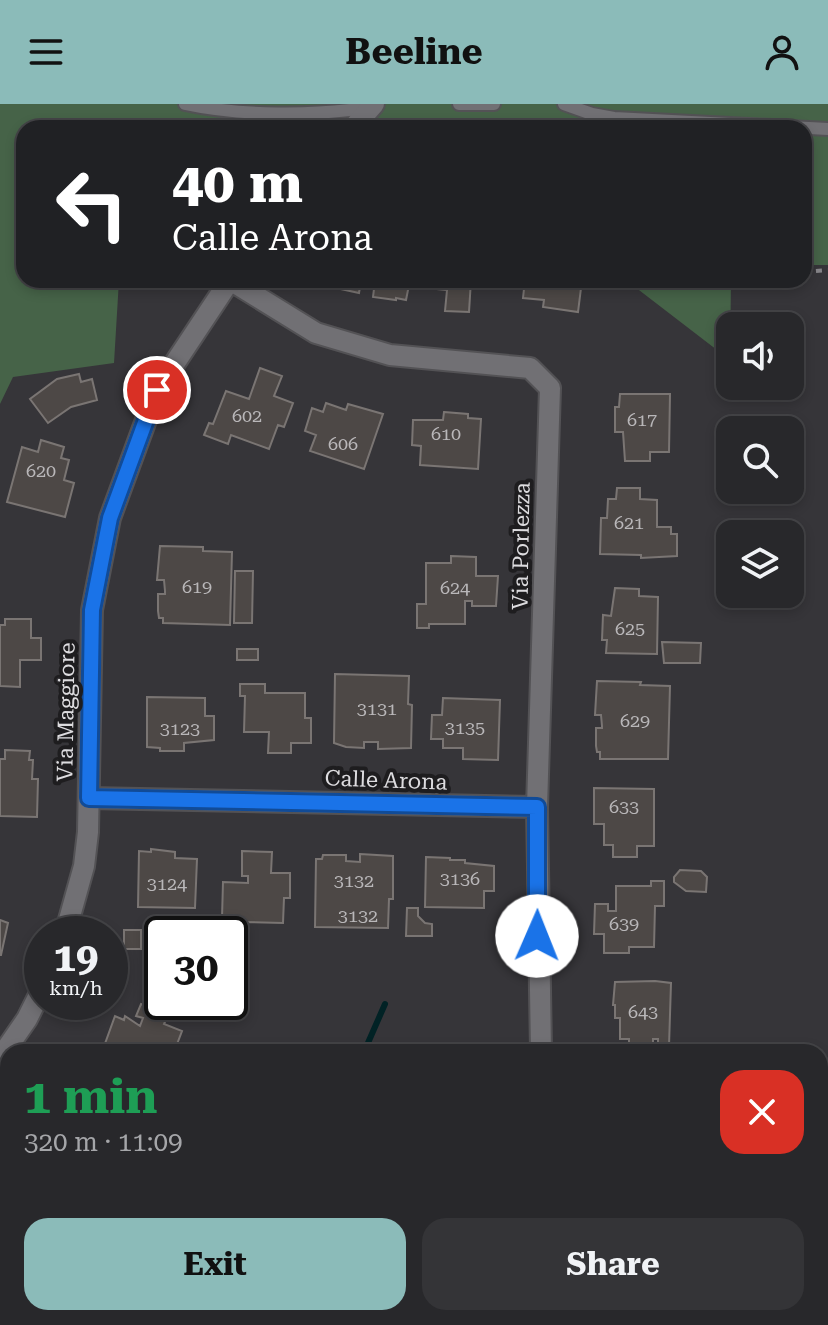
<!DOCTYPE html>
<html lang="en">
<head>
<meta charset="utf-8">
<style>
	body { margin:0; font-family:"Roboto Serif",serif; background:#343437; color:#f1f3f6; height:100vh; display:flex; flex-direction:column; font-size:30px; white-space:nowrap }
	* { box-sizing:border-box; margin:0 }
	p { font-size:26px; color:#a5a6a9 }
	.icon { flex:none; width:44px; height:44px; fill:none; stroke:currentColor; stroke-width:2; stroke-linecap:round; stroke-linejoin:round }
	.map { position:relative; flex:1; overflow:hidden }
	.drawer { position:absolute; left:0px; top:940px; width:828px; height:282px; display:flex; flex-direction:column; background:#28282b; border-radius:24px 24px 0 0; box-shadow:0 4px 12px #0003,0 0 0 2px #444447 }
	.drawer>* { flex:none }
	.hud { position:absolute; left:16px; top:16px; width:796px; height:168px; border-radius:24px; box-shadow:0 4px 12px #0003,0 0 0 2px #444447; background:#202124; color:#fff; overflow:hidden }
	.fabs { position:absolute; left:716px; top:208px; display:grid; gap:16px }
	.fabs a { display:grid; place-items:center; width:88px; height:88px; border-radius:16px; background:#28282b; box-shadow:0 4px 12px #0003,0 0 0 2px #444447; font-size:40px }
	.speed { position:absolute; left:24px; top:812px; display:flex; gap:16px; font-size:40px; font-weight:700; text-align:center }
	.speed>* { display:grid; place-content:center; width:104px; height:104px; border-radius:50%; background:#28282b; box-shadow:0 4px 12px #0003,0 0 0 2px #444447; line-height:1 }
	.speed small { font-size:20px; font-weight:400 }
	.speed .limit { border:4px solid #111; border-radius:12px; background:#fff; color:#111 }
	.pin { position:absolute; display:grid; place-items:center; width:68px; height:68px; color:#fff; margin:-34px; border:4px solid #fff; border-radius:50%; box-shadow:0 2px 8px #0007 }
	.me { position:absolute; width:88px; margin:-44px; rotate:1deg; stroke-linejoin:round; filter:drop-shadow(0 0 6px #0008) }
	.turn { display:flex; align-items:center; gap:28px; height:168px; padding:0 24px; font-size:36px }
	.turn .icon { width:104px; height:104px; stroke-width:2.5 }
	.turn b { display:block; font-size:56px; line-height:68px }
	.round { display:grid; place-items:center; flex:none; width:84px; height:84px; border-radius:24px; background:#343437 }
	.head { display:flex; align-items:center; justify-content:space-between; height:136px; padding:0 24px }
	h1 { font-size:48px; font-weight:700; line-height:60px; color:#1e9e55 }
	.cta { display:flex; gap:16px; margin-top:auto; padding:16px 24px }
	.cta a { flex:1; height:92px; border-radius:24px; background:#8bbbb9; color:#111; font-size:32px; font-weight:700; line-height:92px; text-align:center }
	.cta a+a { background:#343437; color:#f1f3f6 }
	header { display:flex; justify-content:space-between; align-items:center; height:104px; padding:0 24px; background:#8bbbb9; color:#111; font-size:36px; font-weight:700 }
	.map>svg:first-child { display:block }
</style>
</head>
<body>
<header><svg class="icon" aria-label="menu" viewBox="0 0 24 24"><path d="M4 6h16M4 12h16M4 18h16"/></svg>Beeline<svg class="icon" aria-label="person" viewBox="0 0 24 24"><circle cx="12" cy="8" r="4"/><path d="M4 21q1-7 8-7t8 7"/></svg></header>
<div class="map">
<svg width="828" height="1221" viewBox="0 0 828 1221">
	<rect width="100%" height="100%" fill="#363539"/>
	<path fill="#466348" d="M0 0H828V161H804V24H24V176H119L114 259 13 273 0 300Z
		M635 176H731L730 256 635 183Z"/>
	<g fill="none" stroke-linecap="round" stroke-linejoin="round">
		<path stroke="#012225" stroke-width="6" d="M364 948 385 900
			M248 1221 251 1214"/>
	</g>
	<path fill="#4d4846" stroke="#7a7573" stroke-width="2" d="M331 176H410L406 196 396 194V196L373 193 374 185 360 183 359 189 336 184 337 181 330 180Z
		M428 176H496L491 178 471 176 469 208 445 207 447 186 427 184Z
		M525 176H582L578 208 543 203 544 196 523 194Z
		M260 264 282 272 274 292 293 299 284 323 278 321 269 345 231 331 228 340 204 331 209 319 213 320 226 287 249 295Z
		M79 270 81 278 92 275 97 296 71 303 48 319 30 295 57 275Z
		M620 290H670L669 348H650V357H625L623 328H615V303H619Z
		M326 299 346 306 348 300 383 310 364 365 310 347 316 331 305 327 312 304 323 308Z
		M444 308 468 310V314L481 315 478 365 420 361 421 342 412 341 413 316H443Z
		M41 336 64 343 61 354 69 356 64 376 74 379 65 413 7 398 22 343 38 348Z
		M617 384H640V395L657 396V423H671V430H677V452L641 454V451L600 450 601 414H607L608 395H616Z
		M160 442 203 443V447L232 448 230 521 163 519V514H159L158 507V490H165V487L164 476H157Z
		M451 452 476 453V472H498L496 502H472V497H465V520H429V524H417V500H426V459H451Z
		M235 467H253L252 519H234Z
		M615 484 639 485V492L658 493 657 550 606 549 607 536H602L603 511 611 512Z
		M5 515H31V534H41V556H20V583L0 582V521H5Z
		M662 538 701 539 700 559H664Z
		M237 545H258V556H237Z
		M335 570 409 572 408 600 412 601 411 644 378 645V638H364V644L346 643 334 639Z
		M597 577 641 578 640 581 670 582 668 655H600V648H597L596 642V624H602V622L601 611H595Z
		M240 580H265V589H305V614H311V639H291V649H268L269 628H244L245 592H240Z
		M147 593 205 594V612H214V636L184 639V647H160V644L147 643Z
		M443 594 500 596 498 656 463 655V644H443V635H431L432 611H442Z
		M5 646 30 647 29 656H33L32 675H38L37 713 0 712V655H5Z
		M594 684 654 685V742H637V753H613V741H604V720H594Z
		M151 745 175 748V754L197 755 195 804 138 803 139 747 151 748Z
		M242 747 272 748 271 769H290V794H284L283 819 242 818V826H218V814H222L223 778 248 779V772H242Z
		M360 750 393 752V795H389L388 824 315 823 316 755H322L323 751H346V757L360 758Z
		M426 753 450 754V756H465V759L494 762V787H484V804L425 803Z
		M680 766 701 767 707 773 706 788 686 787 674 778V773Z
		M651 777H664V802H655L654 843H629V849H604V830H594L595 800H608V807H616V782H651Z
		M407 804H418V812L425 819 432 820V832H406Z
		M0 816 8 819 1 851H0Z
		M124 826H141V845H124Z
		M143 829H161V847H143Z
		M655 877 671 879 669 942H658V935H653V947H629V935H620V914H615V901H613L615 878Z
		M141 900 168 911 164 920 182 927 174 948H96L98 944 103 945 115 912 124 916 125 912 140 922 143 914 136 912Z
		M0 1071 8 1074 7 1137 0 1136Z"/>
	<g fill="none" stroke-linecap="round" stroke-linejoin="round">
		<g stroke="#535255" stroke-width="16">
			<path id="service" d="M185 0C240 12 316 12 371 3
				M459 0H494
				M564 0 592 10 614 14 828 25"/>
		</g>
		<g stroke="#535255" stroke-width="24">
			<path id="minor" d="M353 24 374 0
				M230 176 316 229 390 251 530 264 550 284 537 703 541 947
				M89 694 537 703
				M65 830 84 762 88 728 92 506 110 414 157 286 230 176
				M0 954 27 915 42 885"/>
		</g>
		<path stroke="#87868a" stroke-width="4" stroke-dasharray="6 6" stroke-linecap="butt" d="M804 168 828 166"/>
		<use href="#service" stroke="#717074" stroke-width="12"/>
		<use href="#minor" stroke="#717074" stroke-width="20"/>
	</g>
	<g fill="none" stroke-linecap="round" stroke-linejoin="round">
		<g stroke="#114b97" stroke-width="20">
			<path id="route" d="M157 286 110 414 92 506 89 694 537 703V832"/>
		</g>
		<use href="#route" stroke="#1a73e8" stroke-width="14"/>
	</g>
	<g text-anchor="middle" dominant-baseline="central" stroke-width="8" stroke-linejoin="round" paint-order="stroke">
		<g font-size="18" fill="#b9b7b9">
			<text x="247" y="311">602</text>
			<text x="642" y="315">617</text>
			<text x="446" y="329">610</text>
			<text x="343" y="339">606</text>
			<text x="41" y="366">620</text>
			<text x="629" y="418">621</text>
			<text x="197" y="482">619</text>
			<text x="455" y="483">624</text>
			<text x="630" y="524">625</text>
			<text x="377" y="604">3131</text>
			<text x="635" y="616">629</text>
			<text x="465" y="623">3135</text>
			<text x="180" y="624">3123</text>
			<text x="624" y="702">633</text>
			<text x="460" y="774">3136</text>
			<text x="354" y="776">3132</text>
			<text x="167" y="779">3124</text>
			<text x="358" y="811">3132</text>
			<text x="624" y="819">639</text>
			<text x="643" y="907">643</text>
		</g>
		<g font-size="22" fill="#dddcdf" stroke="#1e1d1f">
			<text transform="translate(521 442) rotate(-89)">Via Porlezza</text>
			<text transform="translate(66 608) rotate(-89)">Via Maggiore</text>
			<text transform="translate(386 676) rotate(2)">Calle Arona</text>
		</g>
	</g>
</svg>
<div class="fabs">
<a><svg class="icon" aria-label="sound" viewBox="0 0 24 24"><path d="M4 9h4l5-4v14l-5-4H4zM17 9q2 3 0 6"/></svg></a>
<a><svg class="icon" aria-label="search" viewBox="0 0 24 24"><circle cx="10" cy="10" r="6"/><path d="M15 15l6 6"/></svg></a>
<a><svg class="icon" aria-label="layers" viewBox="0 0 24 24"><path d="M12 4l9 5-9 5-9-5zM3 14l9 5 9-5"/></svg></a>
</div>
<div class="speed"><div>19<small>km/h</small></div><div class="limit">30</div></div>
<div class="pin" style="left:157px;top:286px;background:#d93025"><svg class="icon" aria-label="arrive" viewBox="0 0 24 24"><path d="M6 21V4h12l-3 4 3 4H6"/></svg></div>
<svg class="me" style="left:537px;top:832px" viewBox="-20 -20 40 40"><circle r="19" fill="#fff"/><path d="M0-13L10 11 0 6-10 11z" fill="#1a73e8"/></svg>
<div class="hud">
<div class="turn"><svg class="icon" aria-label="left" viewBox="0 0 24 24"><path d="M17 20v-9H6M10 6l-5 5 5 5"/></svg><div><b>40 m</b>Calle Arona</div></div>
</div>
<section class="drawer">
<div class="head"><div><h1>1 min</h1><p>320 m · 11:09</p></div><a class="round" style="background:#d93025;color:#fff"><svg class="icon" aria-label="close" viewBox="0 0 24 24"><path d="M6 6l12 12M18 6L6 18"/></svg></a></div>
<div class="cta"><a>Exit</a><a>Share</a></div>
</section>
</div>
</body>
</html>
